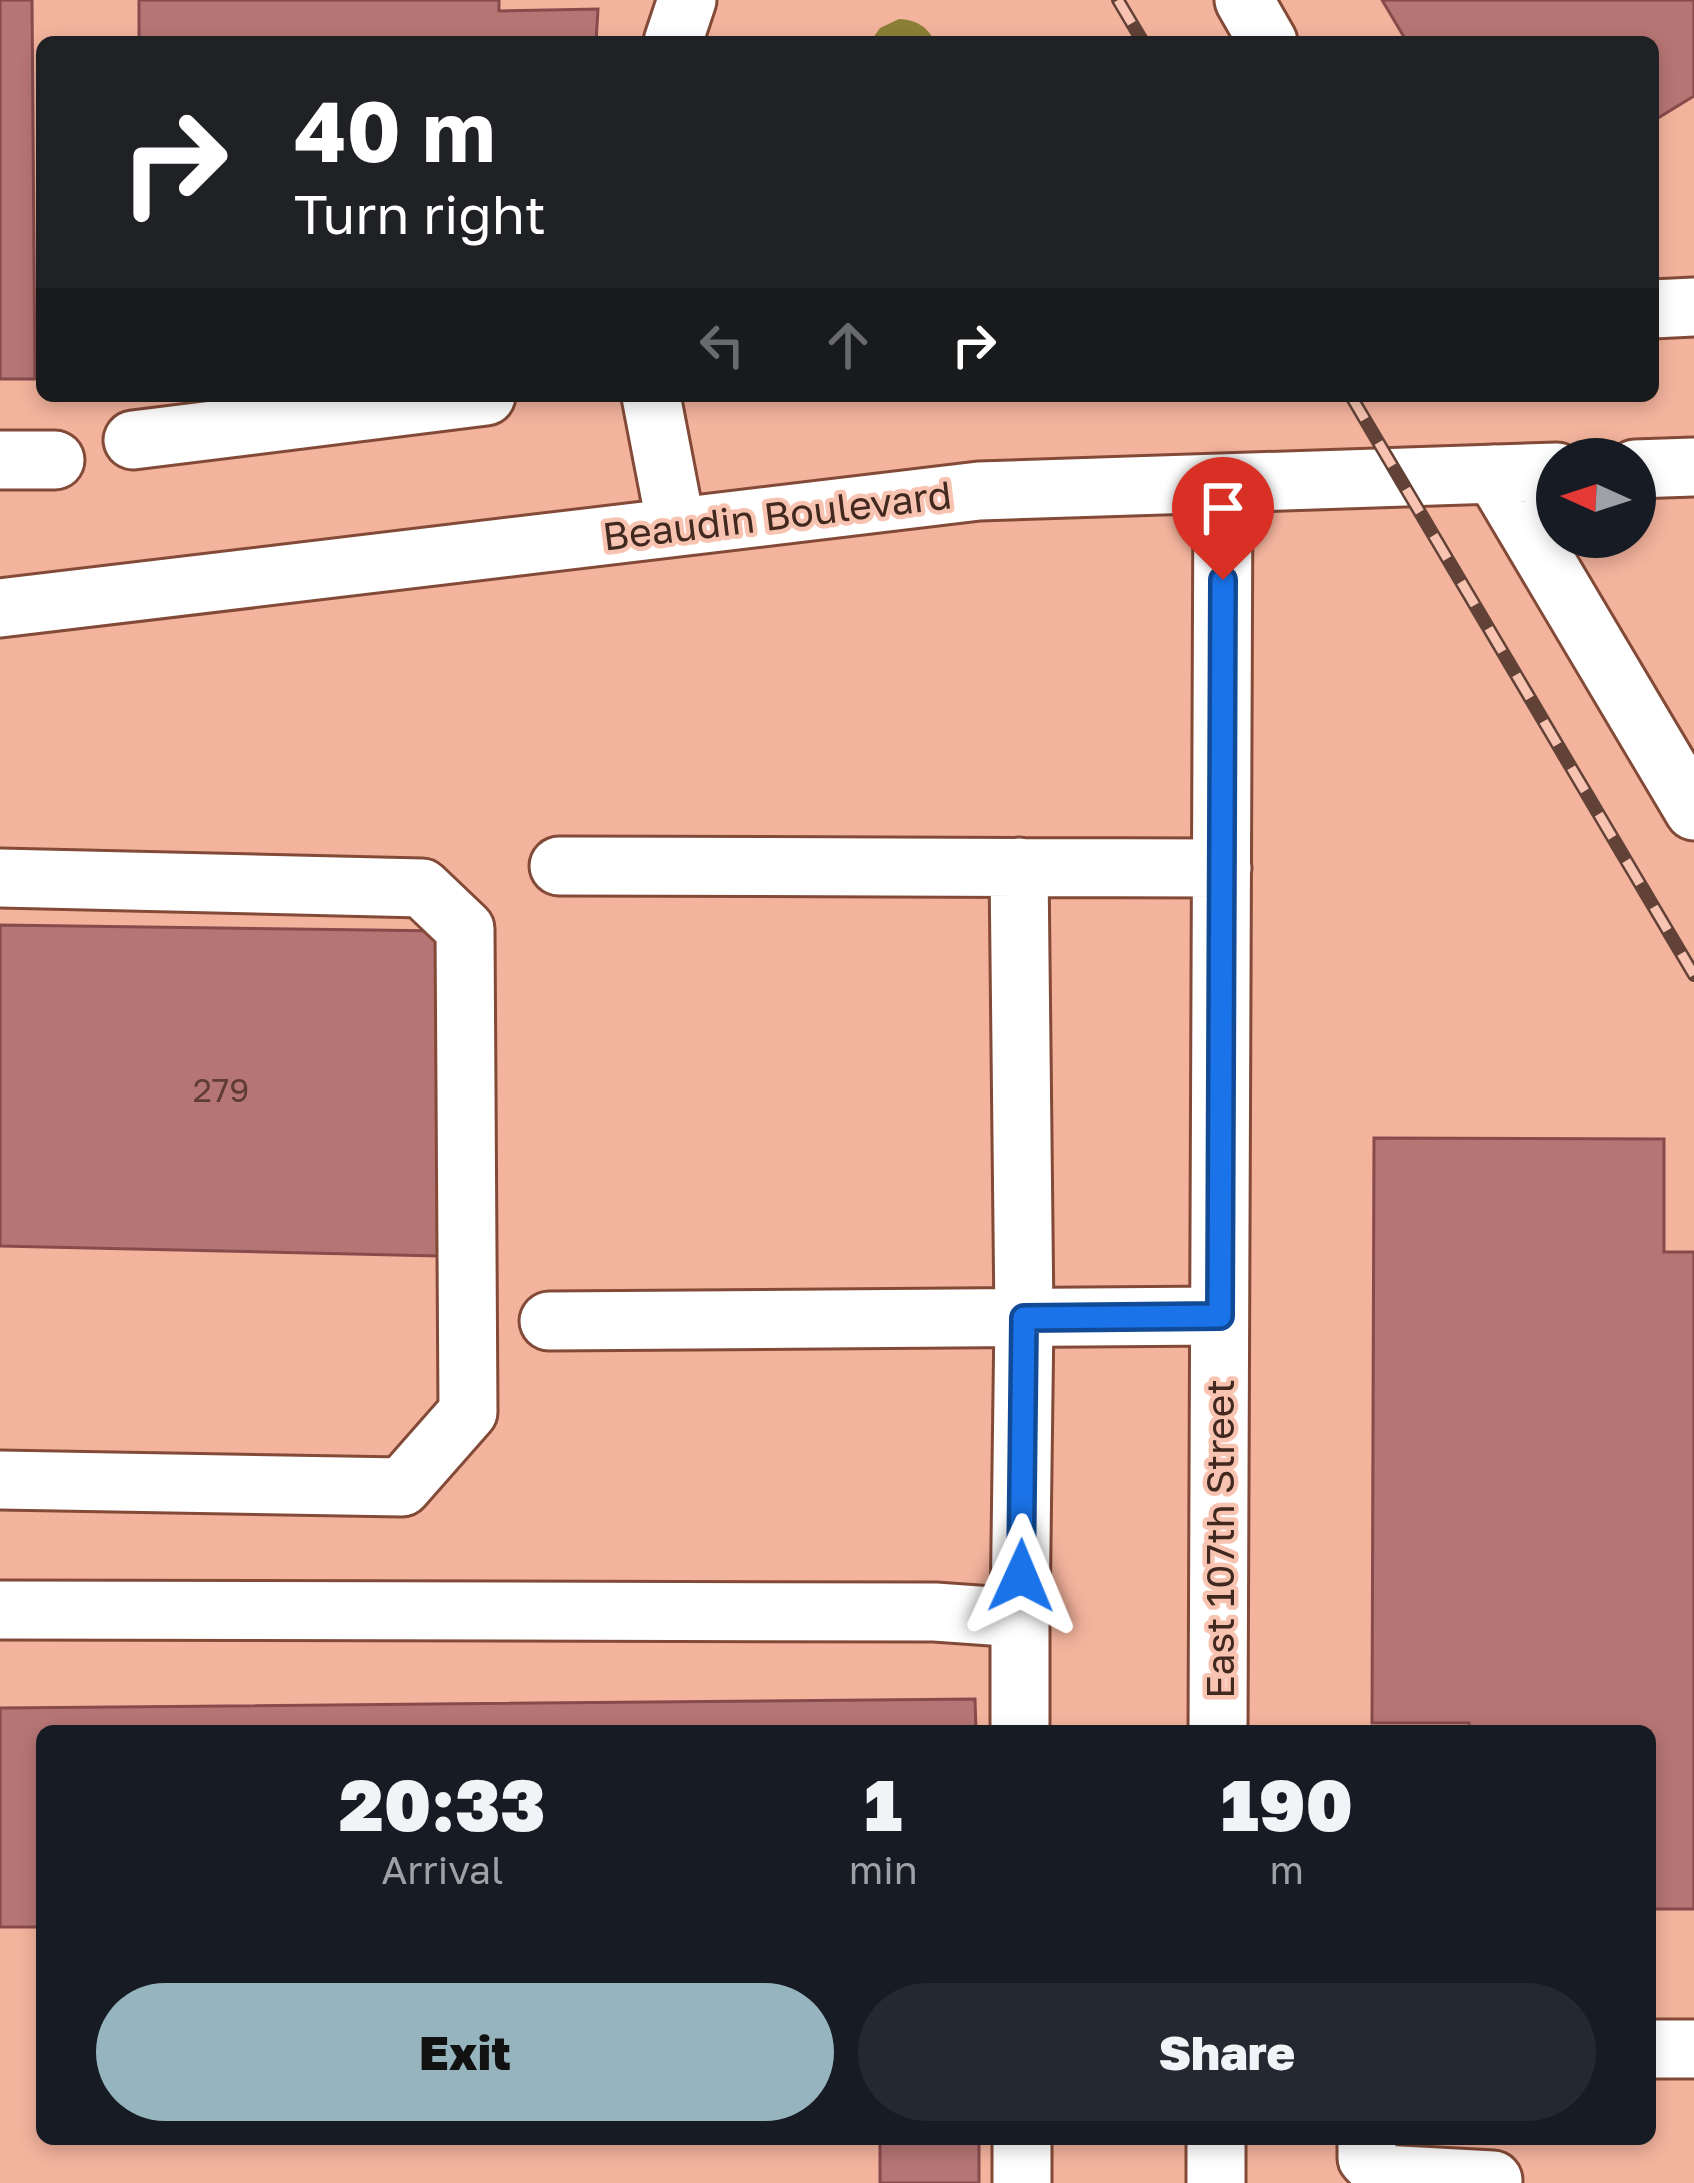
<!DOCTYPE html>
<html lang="en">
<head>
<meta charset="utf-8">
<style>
	body { margin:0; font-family:"Golos Text",sans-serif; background:#242831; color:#f1f3f6; height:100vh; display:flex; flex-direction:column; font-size:45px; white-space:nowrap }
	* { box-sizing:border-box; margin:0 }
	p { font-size:39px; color:#9ea1a6 }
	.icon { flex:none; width:66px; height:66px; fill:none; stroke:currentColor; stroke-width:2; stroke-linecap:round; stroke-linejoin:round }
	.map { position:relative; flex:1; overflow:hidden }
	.drawer { position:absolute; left:36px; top:1725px; width:1620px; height:420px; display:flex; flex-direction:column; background:#171b24; border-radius:18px; box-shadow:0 6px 18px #0003 }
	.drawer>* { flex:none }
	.guide { position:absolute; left:36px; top:36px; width:1623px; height:366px; border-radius:18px; box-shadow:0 6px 18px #0003; background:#202124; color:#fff; overflow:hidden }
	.needle { width:78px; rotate:273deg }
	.buttons { position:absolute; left:1536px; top:438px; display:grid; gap:24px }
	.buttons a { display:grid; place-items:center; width:120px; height:120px; border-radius:50%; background:#171b24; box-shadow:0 6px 18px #0003; font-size:60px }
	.pin { position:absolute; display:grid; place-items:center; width:102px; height:102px; color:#fff; margin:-123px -51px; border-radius:50% 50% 50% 0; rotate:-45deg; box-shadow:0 0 12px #0007 }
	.pin .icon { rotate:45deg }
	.me { position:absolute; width:132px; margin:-66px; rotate:1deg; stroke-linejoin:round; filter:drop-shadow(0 0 9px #0008) }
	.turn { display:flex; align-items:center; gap:42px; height:252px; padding:0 60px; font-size:54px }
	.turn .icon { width:156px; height:156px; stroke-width:2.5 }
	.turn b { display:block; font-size:84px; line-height:102px }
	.lanes { display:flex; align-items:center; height:114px; padding:0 60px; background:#0003; justify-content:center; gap:60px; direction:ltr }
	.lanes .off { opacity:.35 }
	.eta { display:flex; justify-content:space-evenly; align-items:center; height:204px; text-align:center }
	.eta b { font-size:72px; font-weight:800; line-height:84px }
	.primary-button { display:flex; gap:24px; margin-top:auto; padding:24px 60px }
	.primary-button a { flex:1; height:138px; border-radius:72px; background:#95b4be; color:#111; font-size:48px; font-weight:800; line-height:138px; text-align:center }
	.primary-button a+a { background:#242831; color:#f1f3f6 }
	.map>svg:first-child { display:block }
</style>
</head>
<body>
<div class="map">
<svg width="1694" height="2183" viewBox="0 0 1694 2183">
	<rect width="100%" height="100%" fill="#f3b39d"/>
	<path fill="#8b7f36" d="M899 19C916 20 927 26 935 42H870L880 28Z"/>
	<path fill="#b67575" stroke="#874b4c" stroke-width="3" d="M0 0H32L35 379H0Z
		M139 0H499V11L598 9 596 42H139Z
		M1382 0H1694V96L1653 121V42H1407Z
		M0 925 446 931 438 1256 0 1246Z
		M1374 1138 1664 1139V1252H1694V1909H1650V1731H1469V1723H1372Z
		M975 1699 976 1731H42V1927H0V1708Z
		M880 2139H979V2183H880Z"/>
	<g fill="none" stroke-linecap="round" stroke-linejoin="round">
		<g stroke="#824a37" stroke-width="63">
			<path id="minor" d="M1244 0 1268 42
				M673 42 687 0
				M1653 309 1694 307
				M651 396 676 526
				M133 440 486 396
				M0 460H55
				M1635 469 1694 467
				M1494 474 1694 811
				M0 608 979 491 1557 472
				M559 866 1222 868
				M1019 867 1024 1318 1020 1618
				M0 878 422 888 465 929 468 1412 402 1487 0 1480
				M549 1321 1219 1316
				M0 1610 935 1612 1020 1618V1731
				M1218 1731 1223 484
				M1650 2049H1694
				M1022 2139V2183
				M1367 2139V2158L1382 2174 1493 2180
				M1216 2183V2139"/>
		</g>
		<use href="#minor" stroke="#fff" stroke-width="57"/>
		<g stroke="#624237" stroke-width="14">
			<path id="rail" d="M1118 0 1143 42
				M1351 396 1694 975"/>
		</g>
		<use href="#rail" stroke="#f8c4b1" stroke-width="9" stroke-dasharray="27" stroke-linecap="butt"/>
	</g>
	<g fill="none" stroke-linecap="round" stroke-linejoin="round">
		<g stroke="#114b97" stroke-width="30">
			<path id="route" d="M1021 1576 1024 1318 1220 1316 1223 580"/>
		</g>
		<use href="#route" stroke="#1a73e8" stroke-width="21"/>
	</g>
	<g text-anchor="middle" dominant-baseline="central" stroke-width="9" stroke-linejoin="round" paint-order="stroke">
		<g font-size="33" fill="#5f3c35">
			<text x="221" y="1089">279</text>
		</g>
		<g font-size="39" fill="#422920" stroke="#f8c4b1">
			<text transform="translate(777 515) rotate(-7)">Beaudin Boulevard</text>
			<text transform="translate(1219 1539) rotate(-90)">East 107th Street</text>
		</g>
	</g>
</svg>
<div class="buttons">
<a><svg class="needle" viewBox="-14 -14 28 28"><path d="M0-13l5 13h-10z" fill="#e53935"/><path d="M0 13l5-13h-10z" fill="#9ea1a6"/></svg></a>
</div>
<div class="pin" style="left:1223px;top:580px;background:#d93025"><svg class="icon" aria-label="arrive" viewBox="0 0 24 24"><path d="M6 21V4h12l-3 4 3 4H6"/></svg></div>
<svg class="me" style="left:1021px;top:1576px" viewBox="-20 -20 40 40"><path d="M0-17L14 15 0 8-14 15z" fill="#1a73e8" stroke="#fff" stroke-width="4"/></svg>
<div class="guide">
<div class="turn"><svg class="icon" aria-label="right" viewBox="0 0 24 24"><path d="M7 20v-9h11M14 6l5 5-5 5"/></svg><div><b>40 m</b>Turn right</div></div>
<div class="lanes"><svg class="icon off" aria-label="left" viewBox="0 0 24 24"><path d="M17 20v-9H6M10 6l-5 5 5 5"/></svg><svg class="icon off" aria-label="ahead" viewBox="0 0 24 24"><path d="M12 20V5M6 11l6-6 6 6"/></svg><svg class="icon" aria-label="right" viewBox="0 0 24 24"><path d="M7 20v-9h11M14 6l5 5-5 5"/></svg></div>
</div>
<section class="drawer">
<div class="eta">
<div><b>20:33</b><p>Arrival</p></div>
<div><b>1</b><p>min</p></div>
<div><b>190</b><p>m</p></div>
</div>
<div class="primary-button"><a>Exit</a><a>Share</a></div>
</section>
</div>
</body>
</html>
